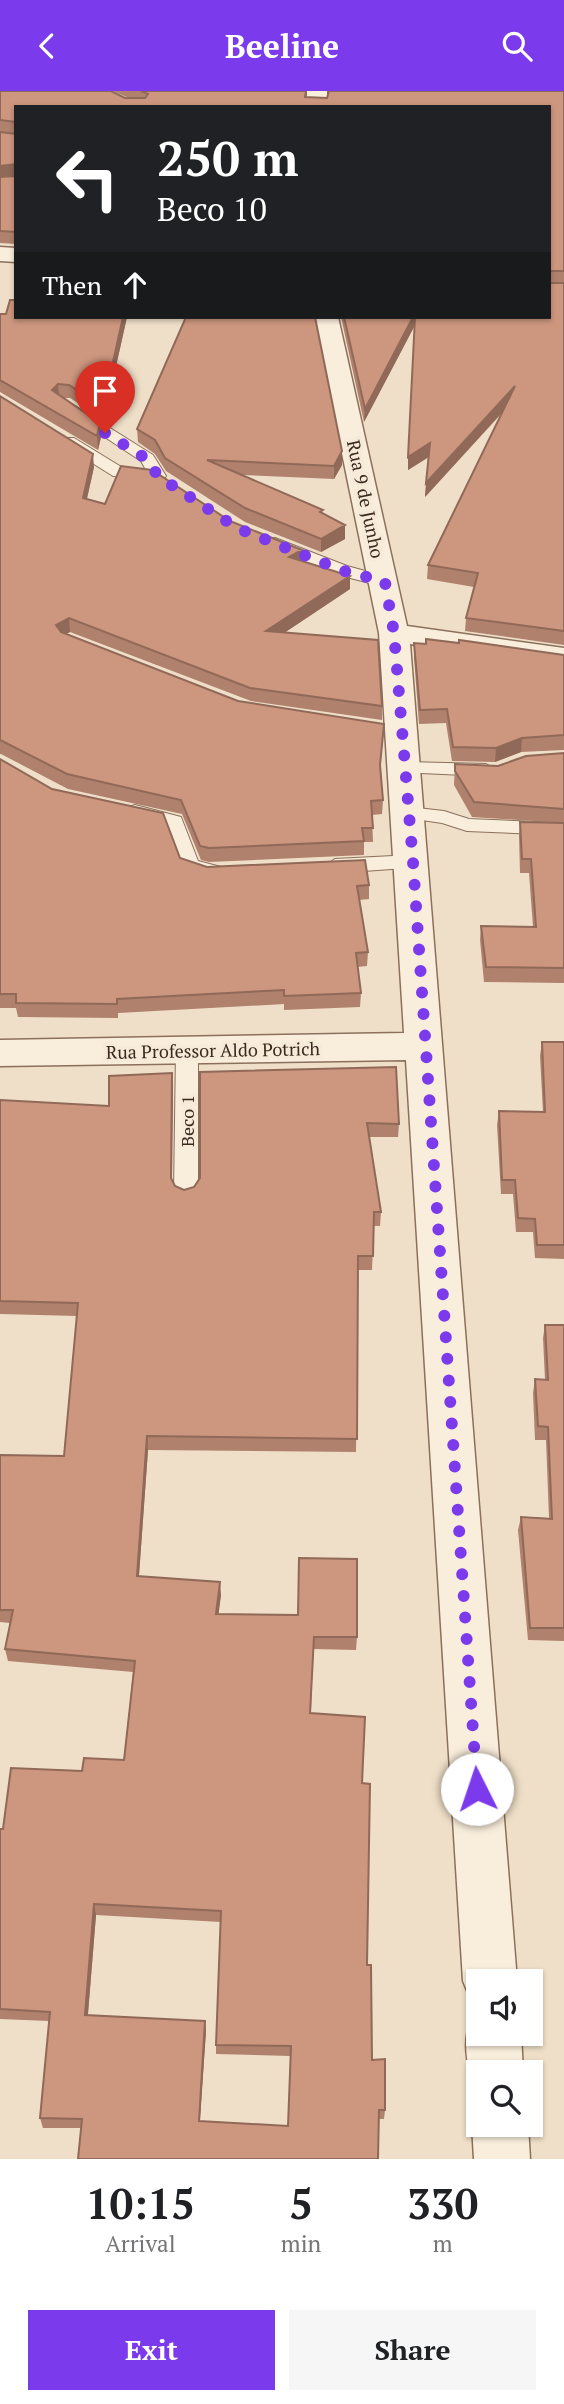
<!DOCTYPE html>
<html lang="en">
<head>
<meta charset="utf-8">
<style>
	body { margin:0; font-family:"PT Serif",serif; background:#f6f6f6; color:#202124; height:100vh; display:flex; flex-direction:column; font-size:26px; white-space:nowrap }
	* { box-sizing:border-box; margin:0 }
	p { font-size:23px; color:#757577 }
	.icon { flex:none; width:38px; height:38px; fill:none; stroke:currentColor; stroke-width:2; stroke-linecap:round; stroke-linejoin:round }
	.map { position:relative; height:2068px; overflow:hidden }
	.side { display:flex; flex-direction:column; background:#fff; flex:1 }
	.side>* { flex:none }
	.banner { position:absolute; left:14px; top:14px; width:537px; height:214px; border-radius:0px; box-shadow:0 2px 5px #0004; background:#202124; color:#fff; overflow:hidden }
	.tools { position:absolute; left:466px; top:1878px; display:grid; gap:14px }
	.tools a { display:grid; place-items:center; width:77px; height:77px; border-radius:0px; background:#fff; box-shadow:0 2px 5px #0004; font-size:35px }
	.pin { position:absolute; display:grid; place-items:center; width:60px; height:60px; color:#fff; margin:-72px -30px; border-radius:50% 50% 50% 0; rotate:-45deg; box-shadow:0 0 7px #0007 }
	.pin .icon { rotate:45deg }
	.me { position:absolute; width:77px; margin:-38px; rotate:356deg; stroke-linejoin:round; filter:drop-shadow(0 0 5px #0008) }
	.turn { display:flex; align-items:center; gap:24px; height:147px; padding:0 28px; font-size:32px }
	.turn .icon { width:91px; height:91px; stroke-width:2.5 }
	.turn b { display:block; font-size:49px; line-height:60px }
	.then { display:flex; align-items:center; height:66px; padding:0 28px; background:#0003; gap:14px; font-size:26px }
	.eta { display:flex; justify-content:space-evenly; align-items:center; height:119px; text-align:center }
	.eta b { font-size:42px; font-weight:600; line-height:49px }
	.cta { display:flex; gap:14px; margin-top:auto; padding:14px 28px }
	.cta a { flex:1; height:80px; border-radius:0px; background:#7c3aed; color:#fff; font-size:28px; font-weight:600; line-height:80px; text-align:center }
	.cta a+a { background:#f6f6f6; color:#202124 }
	header { display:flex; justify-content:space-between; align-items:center; height:91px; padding:0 28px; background:#7c3aed; color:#fff; font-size:32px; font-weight:600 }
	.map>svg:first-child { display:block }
</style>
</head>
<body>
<header><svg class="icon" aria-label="back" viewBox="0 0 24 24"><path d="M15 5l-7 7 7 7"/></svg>Beeline<svg class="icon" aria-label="search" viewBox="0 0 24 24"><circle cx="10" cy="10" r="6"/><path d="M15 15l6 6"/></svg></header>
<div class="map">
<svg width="564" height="2068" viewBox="0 0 564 2068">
	<rect width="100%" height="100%" fill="#efdfc8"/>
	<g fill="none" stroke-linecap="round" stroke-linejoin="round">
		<g stroke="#8b705c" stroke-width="2">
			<path id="service" d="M75 315 153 364 166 385 164 388 113 385 62 353V347H74L123 377 146 379 141 370 70 323V317Z
				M275 447 347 475 391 487 394 491 385 496 335 483 269 456 267 452 269 448Z
				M406 671 486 673 496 679 486 685 399 681 396 677 399 673Z
				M135 714 181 726 198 770 221 776 224 781 221 786 214 788 183 780 166 734 128 724 125 720 128 716Z
				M408 716 444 720 469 728 564 732V744L467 740 442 732 401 726 398 722 401 718Z
				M413 764 420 766 423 771 420 776 335 782 325 775 335 768Z
				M187 951 195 953 198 959V1101L194 1107 186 1110 178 1107 174 1101 176 959 179 953Z"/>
		</g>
		<g stroke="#8b705c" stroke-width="3">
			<path id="minor" d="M307 0H327V16H307Z
				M0 156 16 157V171L0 170Z
				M314 226H338L407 535 564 557V575L410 553 517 1890H478V1912L471 1909 463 1890 406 969 0 975V949L404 942 379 542Z
				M478 1922V1942H521L523 1981H478V2001C466 1981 459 1939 478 1922Z
				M478 2020V2034H528L530 2068H474L472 2034Z"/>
		</g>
		<use href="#service" fill="#f9eddb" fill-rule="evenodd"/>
		<use href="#minor" fill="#f9eddb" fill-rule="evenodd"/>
	</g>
	<path fill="#b0816c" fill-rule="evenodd" d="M0 0 129 7 113 0H307L306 6 327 7 564 0V554L465 540 466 527 474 496 427 488 428 474 503 321 425 406 429 366 408 379 415 234 364 331 341 226H550L16 16V153L0 152Z
		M0 223 127 226 104 329 70 307H63L100 332 101 346 98 359 0 301Z
		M0 305 94 376 87 408 105 413 230 430 302 470 350 485V498L284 542 382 615V629L251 610 70 541 66 543 238 610 383 647 380 678 383 709 382 723 372 724 373 751H364V764L209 771 201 769 182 723 68 698 1 663H0Z
		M137 338 342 360V374L334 388 242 384 345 434V448L321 461 245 431 166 380 155 363 138 351Z
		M414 552 564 564V659L521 661 495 671 452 670 446 632 419 633 414 566Z
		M564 662V732L472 726 454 694 455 673 498 675Z
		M0 668 52 698 180 767 207 776 369 794V808L359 809 368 861 367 875 357 876 361 902 360 916 284 919V913L118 922V927L18 926 16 917H0Z
		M520 731 564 732V892L484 891 480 849 481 835 533 836 529 782H520L519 745Z
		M542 951H564V1168L535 1167 533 1141H516L513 1103H501L497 1034 499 1020 543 1021 540 965Z
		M200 981 399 1033 398 1046H369L381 1121 380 1135H374L372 1179H358L356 1361 148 1359 139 1485 221 1504 218 1523 357 1546 356 1559 313 1558 311 1622 362 1692 367 1874 372 1969 385 2019 384 2028H379L378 2068 81 2037H43L40 2027 49 1930 0 1928V1738H3L82 1680 124 1669 133 1581 8 1570 5 1558 10 1532 0 1531V1364L64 1365 77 1225 0 1223V1009L109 1015 172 982 173 996 172 1089 175 1095 184 1099 194 1096 200 1087ZM96 1824 221 1831 216 1954V1963L291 1965 288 2035 200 2030 206 1940 205 1930 88 1924Z
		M545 1234H564V1550L528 1549 518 1439 521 1426 549 1427 546 1349H535L533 1302 535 1288 545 1289 543 1247Z"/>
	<path fill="#906958" d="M16 73V85L0 87V75Z
		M123 226H127L104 329 103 316Z
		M413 226H415V234L364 331 365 318Z
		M58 293 59 306 52 299Z
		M515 295 514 308 425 406 426 392Z
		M100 332 101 346 98 359 97 345Z
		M430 352V365L408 379V366Z
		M342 360V374L334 388V375Z
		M93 363 94 376 84 420 83 407Z
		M345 434V448L321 461V448Z
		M302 459V472L289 466Z
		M350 485V498L266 554V540Z
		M69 527 70 541 57 547 56 534Z
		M522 647 521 661 495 671 496 657Z
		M172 982 173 996 171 1101V1087Z
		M147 1345 148 1359 138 1497 137 1485Z
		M220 1491 221 1504 217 1535 216 1523Z
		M94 1813 96 1824 87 1933 85 1924Z
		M205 1930 206 1940 199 2039V2030Z"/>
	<path fill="#cd967e" stroke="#906958" stroke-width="2" fill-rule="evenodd" d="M0 0H111L125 7H145L148 3 141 0H306L305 6 327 7 329 0H564V180H550V16H16V31L0 29Z
		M0 41 16 43V73L0 75Z
		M16 85V141L0 140V86Z
		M550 192H564V540L466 527 478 482 428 474 515 295 426 392 430 352 408 366 415 226H550Z
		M10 209H16V226H123L103 316 69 294 58 293 52 299 100 332 97 345 0 289V223H6Z
		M186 226H315L342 360 334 375 207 369 323 419 320 421 345 434 321 448 245 417 165 367 155 349 137 338Z
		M344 226H413L365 318Z
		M0 305 93 363 83 407 105 413 121 375 152 379 230 430 302 459 289 466 350 485 266 540 378 549 382 615 250 597 69 527 56 534 61 541 238 610 384 633 380 674 383 709 371 710 373 737H362L364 750 209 757 200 755 181 709 67 683 0 649Z
		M426 548 459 552V549L564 564V644L522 647 496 657 453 656 447 618 420 619 414 552 426 553Z
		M564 662V718L474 711 455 680V673L498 675 526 665Z
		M0 668 52 698 163 722 180 767 207 776 365 769 369 794 357 795 368 861 356 862 361 902 284 905V899L117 908V913L16 912V903H0Z
		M520 731 564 732V877L486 876 481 835 536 836 531 768H522Z
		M542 951H564V1154H537L535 1128 518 1127 515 1089H502L499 1020 545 1021Z
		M396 976 399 1033 367 1032 381 1121H374L373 1165H358L357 1348 147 1345 137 1485 220 1491 216 1523 298 1524 299 1467 357 1468V1546H314L310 1622 365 1626 362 1692 370 1693 367 1874H371L372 1969 385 1968V2019H379L378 2068H78L82 2028 40 2027 50 1921 0 1918V1738H3L11 1677 82 1680 84 1667 124 1669 135 1570 5 1558 13 1519H0V1364L64 1365 78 1212 0 1210V1009L109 1015V985L172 982 171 1087 175 1095 184 1099 194 1096 200 1087V981ZM94 1813 221 1820 216 1954 291 1955 288 2035 199 2030 205 1930 85 1924Z
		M545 1234H564V1537H530L521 1426 552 1428 548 1336 538 1335 535 1288 548 1289Z"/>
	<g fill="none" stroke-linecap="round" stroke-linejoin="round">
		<path stroke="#7c3aed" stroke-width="12" stroke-dasharray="0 21.6" d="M105 342 147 368 158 385 237 437 341 479 385 491 394 542 413 771 477 1698"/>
	</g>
	<g text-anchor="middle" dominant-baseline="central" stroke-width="7" stroke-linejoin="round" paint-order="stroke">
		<g font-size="18" fill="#3c2a20" stroke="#f6ead8">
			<text transform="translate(366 408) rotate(78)">Rua 9 de Junho</text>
			<text transform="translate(213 959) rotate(-1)">Rua Professor Aldo Potrich</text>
			<text transform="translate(187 1030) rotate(-90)">Beco 1</text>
		</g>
	</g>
</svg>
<div class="tools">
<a><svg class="icon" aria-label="sound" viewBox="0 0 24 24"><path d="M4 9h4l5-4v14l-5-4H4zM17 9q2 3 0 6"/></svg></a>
<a><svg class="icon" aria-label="search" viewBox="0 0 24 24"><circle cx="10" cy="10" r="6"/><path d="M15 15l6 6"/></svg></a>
</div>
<div class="pin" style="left:105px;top:342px;background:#d93025"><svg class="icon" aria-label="arrive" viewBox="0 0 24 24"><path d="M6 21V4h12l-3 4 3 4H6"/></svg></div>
<svg class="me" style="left:477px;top:1698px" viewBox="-20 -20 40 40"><circle r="19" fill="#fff"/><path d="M0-13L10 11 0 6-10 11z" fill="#7c3aed"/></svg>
<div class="banner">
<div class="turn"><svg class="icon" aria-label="left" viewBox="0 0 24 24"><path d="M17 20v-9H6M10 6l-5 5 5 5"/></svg><div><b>250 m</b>Beco 10</div></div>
<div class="then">Then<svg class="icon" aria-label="ahead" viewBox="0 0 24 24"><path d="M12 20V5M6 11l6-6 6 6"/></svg></div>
</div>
</div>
<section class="side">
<div class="eta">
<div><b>10:15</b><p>Arrival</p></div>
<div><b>5</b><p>min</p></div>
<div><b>330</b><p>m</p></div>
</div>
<div class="cta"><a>Exit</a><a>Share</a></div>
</section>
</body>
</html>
